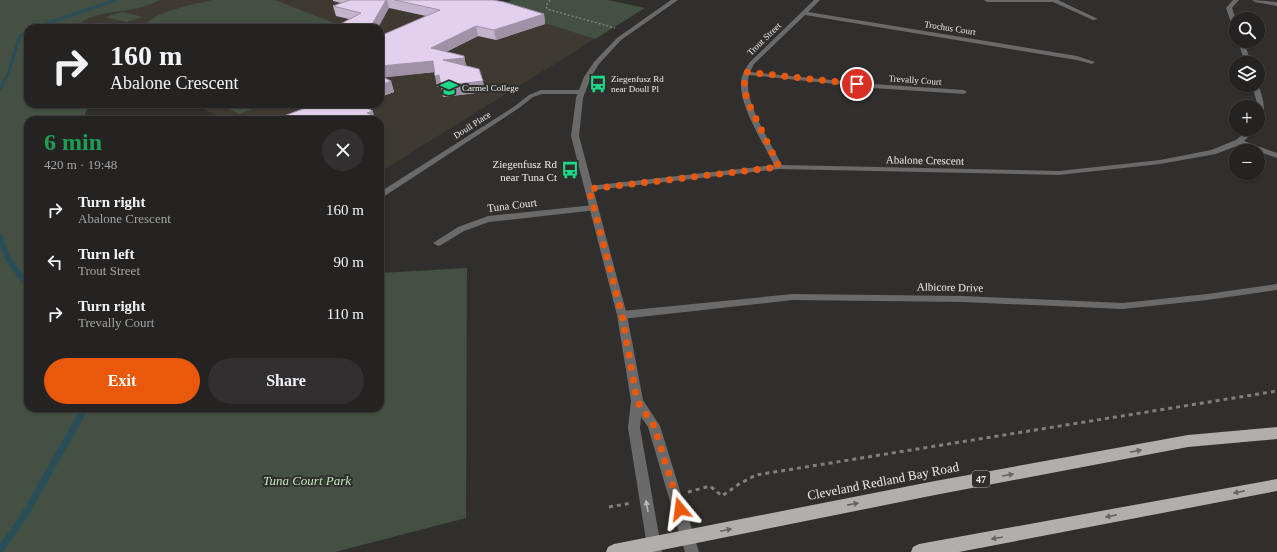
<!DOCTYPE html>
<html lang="en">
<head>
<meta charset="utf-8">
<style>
	body { margin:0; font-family:Georgia,serif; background:#312f2f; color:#f1f3f6; height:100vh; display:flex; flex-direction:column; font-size:15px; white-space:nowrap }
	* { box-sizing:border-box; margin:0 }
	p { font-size:13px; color:#a3a4a5 }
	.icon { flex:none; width:22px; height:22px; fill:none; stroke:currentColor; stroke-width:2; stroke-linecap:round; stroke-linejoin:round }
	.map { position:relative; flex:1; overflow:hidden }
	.details { position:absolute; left:24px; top:116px; width:360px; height:296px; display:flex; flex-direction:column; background:#252322; border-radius:12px; box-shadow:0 1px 3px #0004,0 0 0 1px #424040 }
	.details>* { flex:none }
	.banner { position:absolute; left:24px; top:24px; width:360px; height:84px; border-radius:12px; box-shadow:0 1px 3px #0004,0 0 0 1px #424040; background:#252322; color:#f1f3f6; overflow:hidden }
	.controls { position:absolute; left:1229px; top:12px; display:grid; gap:8px }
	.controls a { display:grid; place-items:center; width:36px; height:36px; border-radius:50%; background:#252322; box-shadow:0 1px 3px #0004,0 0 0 1px #424040; font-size:20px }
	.pin { position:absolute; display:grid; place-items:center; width:34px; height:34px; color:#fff; margin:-17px; border:2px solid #fff; border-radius:50%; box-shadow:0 1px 4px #0007 }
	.me { position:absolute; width:44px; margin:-22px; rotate:344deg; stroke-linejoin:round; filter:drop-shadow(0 0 3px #0008) }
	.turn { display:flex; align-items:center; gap:14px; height:84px; padding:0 20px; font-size:18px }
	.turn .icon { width:52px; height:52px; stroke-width:2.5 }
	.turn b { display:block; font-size:28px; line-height:34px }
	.round { display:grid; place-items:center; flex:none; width:42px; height:42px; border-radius:21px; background:#312f2f }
	.head { display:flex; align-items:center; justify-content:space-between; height:68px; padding:0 20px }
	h1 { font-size:24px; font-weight:600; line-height:30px; color:#1e9e55 }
	.action { display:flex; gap:8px; margin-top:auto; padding:8px 20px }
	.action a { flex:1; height:46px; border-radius:24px; background:#ea580c; color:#fff; font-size:16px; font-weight:600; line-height:46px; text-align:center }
	.action a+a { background:#312f2f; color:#f1f3f6 }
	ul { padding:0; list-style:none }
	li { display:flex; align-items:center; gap:12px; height:52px; padding:0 20px }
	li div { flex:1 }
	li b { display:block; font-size:15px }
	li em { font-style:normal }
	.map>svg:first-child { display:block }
</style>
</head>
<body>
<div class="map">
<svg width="1277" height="552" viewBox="0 0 1277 552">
	<rect width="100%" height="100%" fill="#312f2d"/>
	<path fill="#3e3931" d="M20 0H472L595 39 380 172V120H223L196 104H380V28H68Z"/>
	<path fill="#445042" d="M0 0H160C155 2 151 4 145 6 125 13 99 10 80 23H84L89 26 87 27 89 28H83L78 25 76 28H28V104H90L85 113 88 120H28V408H380V273L467 268 466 518 335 552H0Z
		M212 0H275L336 24 338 28H143C150 12 195 4 212 0Z
		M513 0H608L645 8 595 39 494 7Z
		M122 12 143 17 126 22 105 17Z
		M220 104H267L239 114Z"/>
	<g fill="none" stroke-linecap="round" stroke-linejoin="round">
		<path stroke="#2a4e59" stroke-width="3" d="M33 28 116 0
			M0 89 8 74 20 36 28 31"/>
		<path stroke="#2a4e59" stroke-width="5.5" d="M0 237 7 257 28 287"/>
		<path stroke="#2a4e59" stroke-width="7" d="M0 550 24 516 85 408"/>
		<path stroke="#817f7d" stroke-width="1.5" stroke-dasharray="2 2" stroke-linecap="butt" d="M550 0 546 6 547 9 615 28"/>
		<path stroke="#817f7d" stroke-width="3" stroke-dasharray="4 4" stroke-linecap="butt" d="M688 492 710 486 722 496 739 484 756 475 1277 391
			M609 507 632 503"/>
		<path fill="#6b6a6a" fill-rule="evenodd" d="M814 0H820L808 12 1077 56 1095 62 1092 64 1077 60 805 15 754 64 750 72 873 84 964 90 967 92 964 94 873 88 749 75C742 101 770 141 782 165L1059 171 1160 160 1211 150 1236 140 1249 129H1257L1244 141 1277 153V158L1239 145 1216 154 1160 164 1059 175 779 169 586 191 585 189 589 186 774 165C764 144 740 107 741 84 741 75 745 69 750 62Z
			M984 0H1058L1098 19 1093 20 1053 2H987Z
			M1233 0H1239L1232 8 1236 20V30L1233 28 1226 8Z
			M1238 41H1244L1251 63H1245Z
			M1252 85H1258C1263 97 1267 110 1261 123H1258V107Z
			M541 90H581L584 92 581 94H542L533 97 519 108 380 199V192L515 106 529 95Z
			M594 205 598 208 597 210 489 222 464 231 441 245 438 246 433 243 458 227 488 216Z
			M1277 284V290L1207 300 1123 309 963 302 793 300 622 319 618 318 617 315 618 312 622 311 793 294 963 296 1123 303 1207 294Z"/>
		<path fill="#6b6a6a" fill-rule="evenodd" d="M671 0H678L621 40 599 64 591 77 583 98 579 136 627 315 643 400 660 426 699 552H685L648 427 641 417 640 428 662 552H648L628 428 631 401 617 315 571 136 576 98 584 77 594 62 617 38Z
			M1252 0 1277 2V6L1255 2Z"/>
		<path fill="#b2aeae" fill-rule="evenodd" d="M1277 427V439L1188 447 935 495 652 552H606L608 547 614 544 935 481 1188 435Z
			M1277 479V491L959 552H911L913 547 919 544Z"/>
	</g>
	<path fill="#c3b3cd" d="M333 0H493L544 14 545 24 496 40 478 36 446 52 464 56 466 66 483 81 484 92 443 97 441 86 437 87 435 72 384 77 391 81 394 92 380 97V36L426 16 389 8 349 19 336 16 333 6 341 3 333 1Z"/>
	<path fill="#9f92a7" d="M386 0H387L389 8 378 28H370Z
		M544 14 545 24 496 40 494 30Z
		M476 26 478 36 433 58 431 48Z
		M464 56 466 66 443 60Z
		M433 61 435 72 380 78V66Z
		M439 75 483 81 484 92 443 97 441 86 437 87 435 76Z
		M391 81 394 92 380 97V85Z
		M373 111 375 120H361L367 113Z"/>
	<path fill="#e3d0ee" stroke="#9f92a7" d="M350 0H386L370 28H333L361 13 333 6Z
		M395 0H493L504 2 544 14 494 30 476 26 431 48 464 56V58L443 60 479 69 483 81 441 86 439 75 435 76 433 61 380 66V36L440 10Z
		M380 76 391 81 380 85Z
		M316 104H359L373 111 367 113 372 115 361 120H273Z"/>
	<defs><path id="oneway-solid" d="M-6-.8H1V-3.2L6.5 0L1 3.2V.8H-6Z"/></defs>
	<g fill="#656261">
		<use href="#oneway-solid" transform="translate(1136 451) rotate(-11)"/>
		<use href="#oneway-solid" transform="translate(1008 475) rotate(-10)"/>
		<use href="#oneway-solid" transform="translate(1239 492) rotate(169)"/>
		<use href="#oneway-solid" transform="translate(853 504) rotate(-11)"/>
		<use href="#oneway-solid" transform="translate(1111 516) rotate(169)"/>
		<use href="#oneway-solid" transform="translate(726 530) rotate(-12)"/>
		<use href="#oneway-solid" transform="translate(997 538) rotate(170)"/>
	</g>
	<use fill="#b8b7b6" href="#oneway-solid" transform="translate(647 506) rotate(-100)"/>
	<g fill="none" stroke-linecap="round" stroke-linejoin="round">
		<path stroke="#ea580c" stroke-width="7" stroke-dasharray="0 12.6" d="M680 509 654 426 637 401 622 315 589 189 779 167 747 100 744 86 746 72 857 84"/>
	</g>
	<defs>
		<g id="bus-bare" transform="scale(1.38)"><path d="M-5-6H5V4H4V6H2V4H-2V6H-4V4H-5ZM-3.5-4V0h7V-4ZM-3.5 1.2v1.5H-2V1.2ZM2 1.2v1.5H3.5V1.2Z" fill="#1bd988" stroke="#312f2d" stroke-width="2.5" paint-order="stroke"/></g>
		<g id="school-bare" transform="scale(1.38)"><path d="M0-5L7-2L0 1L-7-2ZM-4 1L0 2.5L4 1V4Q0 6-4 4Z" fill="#1bd988" stroke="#312f2d" stroke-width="2.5" paint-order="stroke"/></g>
	</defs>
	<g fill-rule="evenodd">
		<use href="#bus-bare" x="598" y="84"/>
		<use href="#school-bare" x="449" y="88"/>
		<use href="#bus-bare" x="570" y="170"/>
	</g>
	<g text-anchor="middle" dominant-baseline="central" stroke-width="4" stroke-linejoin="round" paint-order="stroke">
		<g font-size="9" fill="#ecebe9" stroke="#312f2d">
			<text transform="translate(950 28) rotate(9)">Trochus Court</text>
			<text transform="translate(764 39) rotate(-44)">Trout Street</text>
			<text transform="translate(915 80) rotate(4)">Trevally Court</text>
			<text transform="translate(472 125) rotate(-33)">Doull Place</text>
		</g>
		<g font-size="9" fill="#ecebe9" stroke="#312f2d" text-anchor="start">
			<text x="611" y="79">Ziegenfusz Rd<tspan x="611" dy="10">near Doull Pl</tspan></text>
			<text x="462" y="88">Carmel College</text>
		</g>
		<rect fill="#312f2d" stroke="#b4b3b1" stroke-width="1" x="972" y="471" width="18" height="16" rx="3"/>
		<g font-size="10" font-weight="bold" fill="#ecebe9">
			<text x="981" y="479">47</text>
		</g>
		<g font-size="11" fill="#ecebe9" stroke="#312f2d">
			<text transform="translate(925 160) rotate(1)">Abalone Crescent</text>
			<text transform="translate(512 205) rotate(-7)">Tuna Court</text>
			<text transform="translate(950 287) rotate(1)">Albicore Drive</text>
		</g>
		<g font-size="11" fill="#ecebe9" stroke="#312f2d" text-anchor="end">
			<text x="557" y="164">Ziegenfusz Rd<tspan x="557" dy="13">near Tuna Ct</tspan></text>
		</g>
		<g font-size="13" font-style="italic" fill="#bfe7b9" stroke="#312f2d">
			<text x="307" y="480">Tuna Court Park</text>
		</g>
		<g font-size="13" fill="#ecebe9" stroke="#312f2d">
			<text transform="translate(883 481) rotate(-11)">Cleveland Redland Bay Road</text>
		</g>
	</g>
</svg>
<div class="controls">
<a><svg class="icon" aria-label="search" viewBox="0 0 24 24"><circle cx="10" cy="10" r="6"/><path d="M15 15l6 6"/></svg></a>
<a><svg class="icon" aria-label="layers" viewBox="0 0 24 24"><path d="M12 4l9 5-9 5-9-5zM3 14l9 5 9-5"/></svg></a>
<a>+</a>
<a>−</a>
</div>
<div class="pin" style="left:857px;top:84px;background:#d93025"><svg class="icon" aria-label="arrive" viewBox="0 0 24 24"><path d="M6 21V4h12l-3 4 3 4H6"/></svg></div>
<svg class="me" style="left:680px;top:509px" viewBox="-20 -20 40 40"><path d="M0-17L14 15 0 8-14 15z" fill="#ea580c" stroke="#fff" stroke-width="4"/></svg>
<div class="banner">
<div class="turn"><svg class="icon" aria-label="right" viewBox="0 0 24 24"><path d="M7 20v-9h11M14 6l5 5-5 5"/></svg><div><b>160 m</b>Abalone Crescent</div></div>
</div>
<section class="details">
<div class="head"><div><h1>6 min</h1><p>420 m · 19:48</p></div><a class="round"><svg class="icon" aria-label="close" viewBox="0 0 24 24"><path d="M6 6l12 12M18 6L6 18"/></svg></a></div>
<ul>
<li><svg class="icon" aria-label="right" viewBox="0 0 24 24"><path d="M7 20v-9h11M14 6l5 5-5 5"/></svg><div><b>Turn right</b><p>Abalone Crescent</p></div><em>160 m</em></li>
<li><svg class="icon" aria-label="left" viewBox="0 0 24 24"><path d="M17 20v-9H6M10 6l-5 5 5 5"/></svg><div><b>Turn left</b><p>Trout Street</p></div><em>90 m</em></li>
<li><svg class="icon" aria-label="right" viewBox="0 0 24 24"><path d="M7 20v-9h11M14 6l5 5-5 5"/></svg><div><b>Turn right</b><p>Trevally Court</p></div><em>110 m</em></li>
</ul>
<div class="action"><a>Exit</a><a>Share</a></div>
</section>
</div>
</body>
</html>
